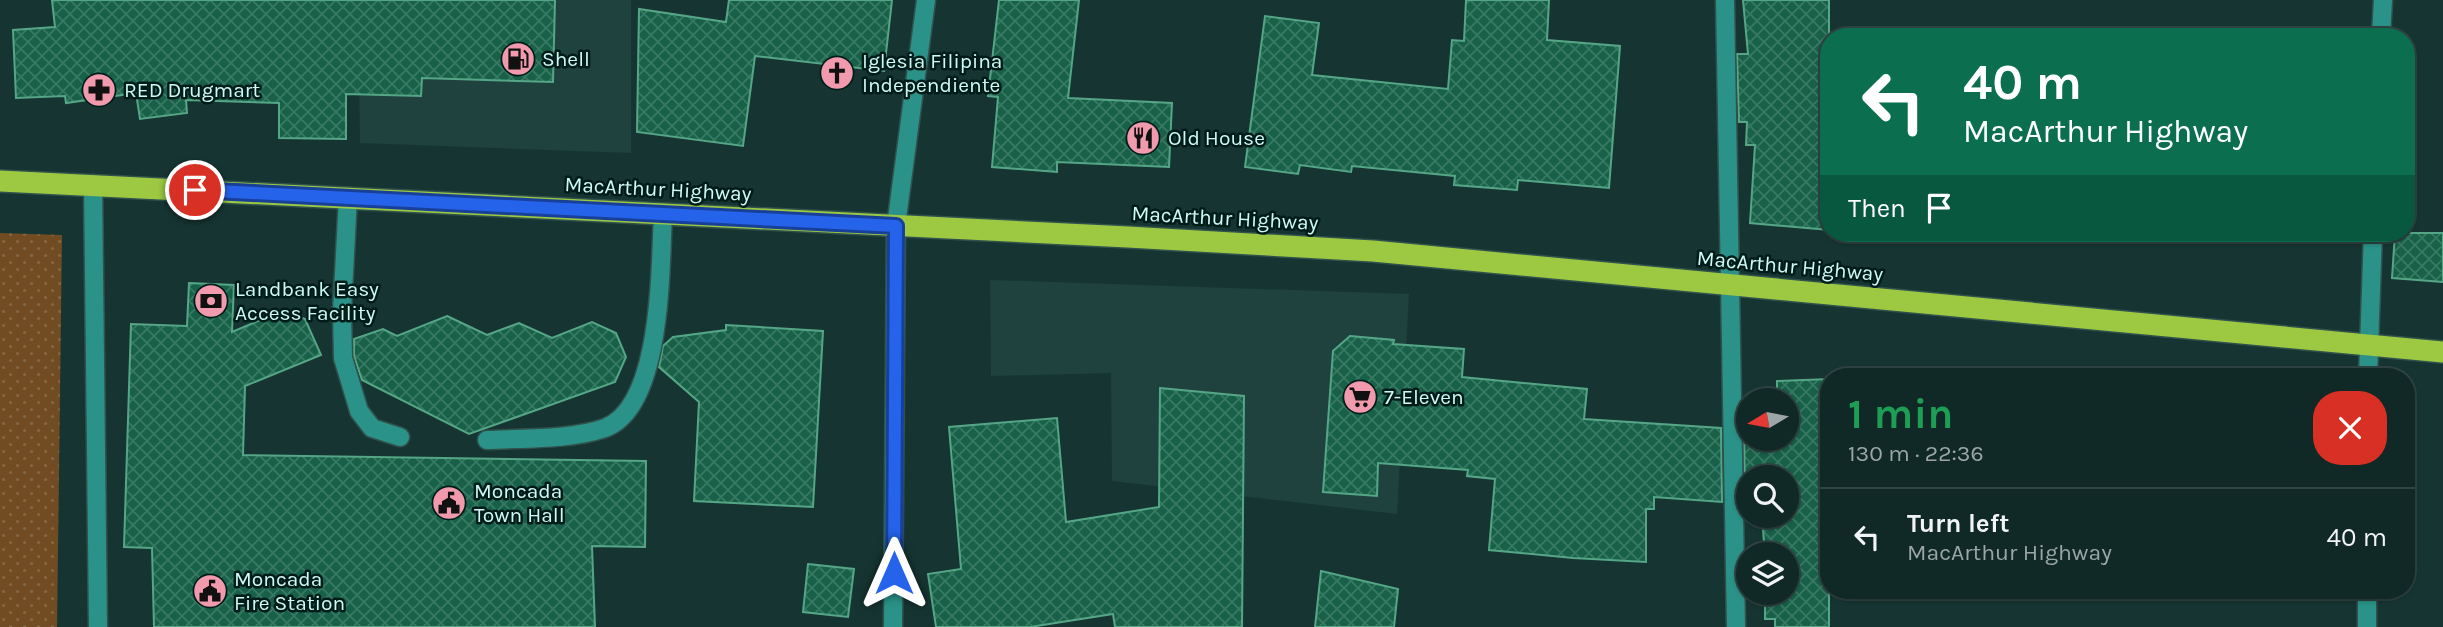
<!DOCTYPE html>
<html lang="en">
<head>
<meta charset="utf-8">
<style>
	body { margin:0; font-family:Karla,sans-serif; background:#1e3432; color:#f1f3f6; height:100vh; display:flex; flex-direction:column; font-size:26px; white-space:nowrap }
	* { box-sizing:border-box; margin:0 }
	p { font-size:23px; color:#9ca6a7 }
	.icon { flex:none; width:38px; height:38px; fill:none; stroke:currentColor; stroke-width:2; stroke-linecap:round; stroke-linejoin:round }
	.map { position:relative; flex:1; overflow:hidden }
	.panel { position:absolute; left:1820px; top:368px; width:595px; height:231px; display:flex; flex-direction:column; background:#102826; border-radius:28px; box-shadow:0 2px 5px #0004,0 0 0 2px #304443 }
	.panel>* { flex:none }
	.hud { position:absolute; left:1820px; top:28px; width:595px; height:214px; border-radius:28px; box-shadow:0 2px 5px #0004,0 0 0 2px #304443; background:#0b6e4f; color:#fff; overflow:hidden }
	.needle { width:46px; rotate:260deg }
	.buttons { position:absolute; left:1736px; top:388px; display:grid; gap:14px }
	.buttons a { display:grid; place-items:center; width:63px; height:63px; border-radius:50%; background:#102826; box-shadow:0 2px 5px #0004,0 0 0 2px #304443; font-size:35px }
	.pin { position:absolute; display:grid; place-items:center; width:60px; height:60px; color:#fff; margin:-30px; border:4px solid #fff; border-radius:50%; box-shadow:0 2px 7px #0007 }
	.me { position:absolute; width:77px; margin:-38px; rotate:0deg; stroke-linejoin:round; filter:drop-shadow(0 0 5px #0008) }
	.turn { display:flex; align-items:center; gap:24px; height:147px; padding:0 28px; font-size:32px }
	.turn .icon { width:91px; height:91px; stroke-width:2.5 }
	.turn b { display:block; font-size:49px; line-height:60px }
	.then { display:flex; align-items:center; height:66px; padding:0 28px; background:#0003; gap:14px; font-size:26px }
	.round { display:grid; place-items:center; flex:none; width:74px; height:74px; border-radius:28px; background:#1e3432 }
	.summary { display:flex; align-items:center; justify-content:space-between; height:119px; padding:0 28px }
	h1 { font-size:42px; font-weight:700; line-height:52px; color:#1e9e55 }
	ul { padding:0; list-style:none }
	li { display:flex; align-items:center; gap:21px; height:98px; padding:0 28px; border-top:2px solid #304443 }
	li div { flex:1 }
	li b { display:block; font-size:26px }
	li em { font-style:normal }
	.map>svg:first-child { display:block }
</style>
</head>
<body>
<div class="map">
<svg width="2443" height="627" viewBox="0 0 2443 627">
	<defs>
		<pattern id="park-dots" width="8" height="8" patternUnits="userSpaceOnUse" patternTransform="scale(1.75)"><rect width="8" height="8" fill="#714b21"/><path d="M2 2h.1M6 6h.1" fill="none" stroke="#846642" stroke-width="1.8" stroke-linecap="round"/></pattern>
		<pattern id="building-cross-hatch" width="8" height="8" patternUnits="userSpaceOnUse" patternTransform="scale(1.75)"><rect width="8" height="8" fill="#186148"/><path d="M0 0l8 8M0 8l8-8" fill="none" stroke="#387963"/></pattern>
	</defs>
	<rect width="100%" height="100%" fill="#163532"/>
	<path fill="#1f423e" d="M358 0H631V153L360 143Z
		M990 280 1409 294 1397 514 1112 481 1111 373 991 376Z"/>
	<path fill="url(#park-dots)" d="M0 233 62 235 57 627H0Z"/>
	<path fill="url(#building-cross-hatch)" stroke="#55a686" stroke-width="2" d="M52 0H555L553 82 422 78 421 96 346 94V139L279 138V103L186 100 187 113 140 119 136 93 66 103 65 96 16 98 13 30 55 27Z
		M729 0H892L884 71 755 56 743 146 637 132 639 9 726 22Z
		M999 0H1079L1068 98 1172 103 1169 167 1057 162V172L992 167 998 97 988 96Z
		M1466 0H1549L1547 40 1620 46 1609 188 1518 180 1517 190 1454 185 1455 176 1352 166 1351 172 1300 165 1298 174 1245 167 1265 16 1319 23 1312 75 1448 89 1452 40 1464 41Z
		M1743 0H1829V230L1750 223 1755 145H1746L1747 122H1739L1737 54H1748Z
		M2395 233H2443V282L2392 278Z
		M189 283 234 285 232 332 284 310 305 319 321 355 245 386 243 455 646 461 645 547 592 546 595 627H154L152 548 124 547 131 324 187 326Z
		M447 316 487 335 519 323 552 338 592 322 616 333 626 357 615 382 469 434 362 380 354 356V339L383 329 397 336Z
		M726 325 823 331 813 507 694 501 699 402 659 367 663 346 673 337 726 330Z
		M1350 336 1394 340 1393 344 1464 349 1462 377 1587 389 1584 419 1721 428 1722 502 1654 497V509H1646V562L1573 558 1489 550 1495 479 1467 476 1468 470 1378 463 1377 496 1323 492 1333 351Z
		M1829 379V627H1775V619H1765V593H1787V555H1765L1762 516H1787V478H1748V503H1745L1744 429H1748V439H1787V401H1777V381Z
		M1160 388 1244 396 1242 627H1115L1113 614 1030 627H936L928 574 961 569 949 427 1057 418 1066 522 1159 507Z
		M808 564 854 569 848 617 803 612Z
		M1321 571 1398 589 1394 627H1315Z"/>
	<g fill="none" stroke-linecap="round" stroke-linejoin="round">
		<g stroke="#31514d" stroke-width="21">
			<path id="lane" d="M348 197 342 311 343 358 359 411 372 428 400 437
				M487 440C524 438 570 440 605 428 663 406 660 266 663 214"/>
		</g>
		<g stroke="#31514d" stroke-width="21">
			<path id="street" d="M1725 0 1736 627
				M2381 37 2383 0
				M93 184 98 627
				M896 226 926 0
				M2368 376 2373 233
				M2367 627V590"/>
		</g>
		<g stroke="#31514d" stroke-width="21">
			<path id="secondary" d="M893 627 896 226"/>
		</g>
		<g stroke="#31514d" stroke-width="24">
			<path id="highway" d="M0 181 1128 237 1373 251 2443 352"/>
		</g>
		<use href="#lane" stroke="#2a9288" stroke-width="18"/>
		<use href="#street" stroke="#2a9288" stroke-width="18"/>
		<use href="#secondary" stroke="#2a9288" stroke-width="18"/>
		<use href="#highway" stroke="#9cc842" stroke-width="21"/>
	</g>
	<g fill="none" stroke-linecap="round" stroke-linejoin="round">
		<g stroke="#184099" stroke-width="18">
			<path id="route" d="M195 190 896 226 894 573"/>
		</g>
		<use href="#route" stroke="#2563eb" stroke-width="12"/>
	</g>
	<defs>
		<g id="fuel-disc" transform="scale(1.75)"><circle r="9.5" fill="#f29aad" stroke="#001c19"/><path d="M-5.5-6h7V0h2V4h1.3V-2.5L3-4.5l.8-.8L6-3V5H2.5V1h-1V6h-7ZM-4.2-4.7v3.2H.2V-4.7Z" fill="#111"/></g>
		<g id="church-disc" transform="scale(1.75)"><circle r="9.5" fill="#f29aad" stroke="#001c19"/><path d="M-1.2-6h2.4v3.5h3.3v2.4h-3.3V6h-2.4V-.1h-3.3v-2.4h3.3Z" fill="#111"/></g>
		<g id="pharmacy-disc" transform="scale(1.75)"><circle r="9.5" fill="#f29aad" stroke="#001c19"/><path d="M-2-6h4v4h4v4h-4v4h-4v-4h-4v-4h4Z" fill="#111"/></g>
		<g id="restaurant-disc" transform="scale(1.75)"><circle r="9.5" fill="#f29aad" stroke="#001c19"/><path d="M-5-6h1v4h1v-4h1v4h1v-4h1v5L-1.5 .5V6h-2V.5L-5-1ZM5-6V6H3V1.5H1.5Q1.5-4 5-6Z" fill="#111"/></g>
		<g id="bank-disc" transform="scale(1.75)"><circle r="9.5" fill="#f29aad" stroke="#001c19"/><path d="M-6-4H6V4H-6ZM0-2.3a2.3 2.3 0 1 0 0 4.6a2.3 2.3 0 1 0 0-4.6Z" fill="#111"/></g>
		<g id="supermarket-disc" transform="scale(1.75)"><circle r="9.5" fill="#f29aad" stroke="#001c19"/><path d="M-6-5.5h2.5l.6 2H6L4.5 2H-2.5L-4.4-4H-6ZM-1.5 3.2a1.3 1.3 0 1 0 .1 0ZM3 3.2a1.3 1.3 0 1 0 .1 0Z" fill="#111"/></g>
		<g id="civic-disc" transform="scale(1.75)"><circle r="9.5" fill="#f29aad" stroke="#001c19"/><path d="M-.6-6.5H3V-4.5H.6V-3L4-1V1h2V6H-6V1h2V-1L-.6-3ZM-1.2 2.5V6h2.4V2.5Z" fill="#111"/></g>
	</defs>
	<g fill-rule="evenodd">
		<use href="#fuel-disc" x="518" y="59"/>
		<use href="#church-disc" x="837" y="73"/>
		<use href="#pharmacy-disc" x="99" y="90"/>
		<use href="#restaurant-disc" x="1143" y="138"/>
		<use href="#bank-disc" x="211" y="301"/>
		<use href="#supermarket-disc" x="1360" y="397"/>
		<use href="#civic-disc" x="449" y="503"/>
		<use href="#civic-disc" x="210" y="591"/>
	</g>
	<g text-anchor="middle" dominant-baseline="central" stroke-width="5" stroke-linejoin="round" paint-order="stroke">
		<g font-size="21" fill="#cdfaf3" stroke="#001c19" text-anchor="start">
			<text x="542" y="59">Shell</text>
			<text x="862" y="61">Iglesia Filipina<tspan x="862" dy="24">Independiente</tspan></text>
			<text x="124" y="90">RED Drugmart</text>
			<text x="1168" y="138">Old House</text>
			<text x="235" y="289">Landbank Easy<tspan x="235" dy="24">Access Facility</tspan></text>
			<text x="1384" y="397">7-Eleven</text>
			<text x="474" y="491">Moncada<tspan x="474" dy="24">Town Hall</tspan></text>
			<text x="234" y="579">Moncada<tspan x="234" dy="24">Fire Station</tspan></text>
		</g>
		<g font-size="21" fill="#cdfaf3" stroke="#001c19">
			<text transform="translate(658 189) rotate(3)">MacArthur Highway</text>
			<text transform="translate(1225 218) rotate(3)">MacArthur Highway</text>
			<text transform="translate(1790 266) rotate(5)">MacArthur Highway</text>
		</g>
	</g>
</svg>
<div class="buttons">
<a><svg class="needle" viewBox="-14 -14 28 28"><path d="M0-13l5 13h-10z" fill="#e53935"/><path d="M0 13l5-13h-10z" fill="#9ca6a7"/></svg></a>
<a><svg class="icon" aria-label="search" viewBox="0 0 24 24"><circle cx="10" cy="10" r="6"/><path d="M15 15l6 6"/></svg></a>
<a><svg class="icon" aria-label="layers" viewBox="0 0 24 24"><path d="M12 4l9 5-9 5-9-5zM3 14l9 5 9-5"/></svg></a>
</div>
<div class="pin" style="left:195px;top:190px;background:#d93025"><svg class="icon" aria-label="arrive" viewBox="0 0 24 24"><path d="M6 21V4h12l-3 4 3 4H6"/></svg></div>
<svg class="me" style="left:894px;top:573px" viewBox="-20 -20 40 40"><path d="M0-17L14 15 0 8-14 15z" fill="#2563eb" stroke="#fff" stroke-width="4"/></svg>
<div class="hud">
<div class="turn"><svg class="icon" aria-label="left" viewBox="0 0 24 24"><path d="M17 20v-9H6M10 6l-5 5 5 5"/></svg><div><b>40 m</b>MacArthur Highway</div></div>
<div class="then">Then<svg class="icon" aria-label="arrive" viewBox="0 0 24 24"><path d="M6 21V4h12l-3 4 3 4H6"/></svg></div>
</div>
<section class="panel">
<div class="summary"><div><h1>1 min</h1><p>130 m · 22:36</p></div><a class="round" style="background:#d93025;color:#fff"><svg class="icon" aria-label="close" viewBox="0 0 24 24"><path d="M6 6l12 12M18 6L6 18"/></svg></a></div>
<ul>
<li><svg class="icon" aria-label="left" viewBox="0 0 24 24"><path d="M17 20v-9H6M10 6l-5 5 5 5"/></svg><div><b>Turn left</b><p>MacArthur Highway</p></div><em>40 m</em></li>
</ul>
</section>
</div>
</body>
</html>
